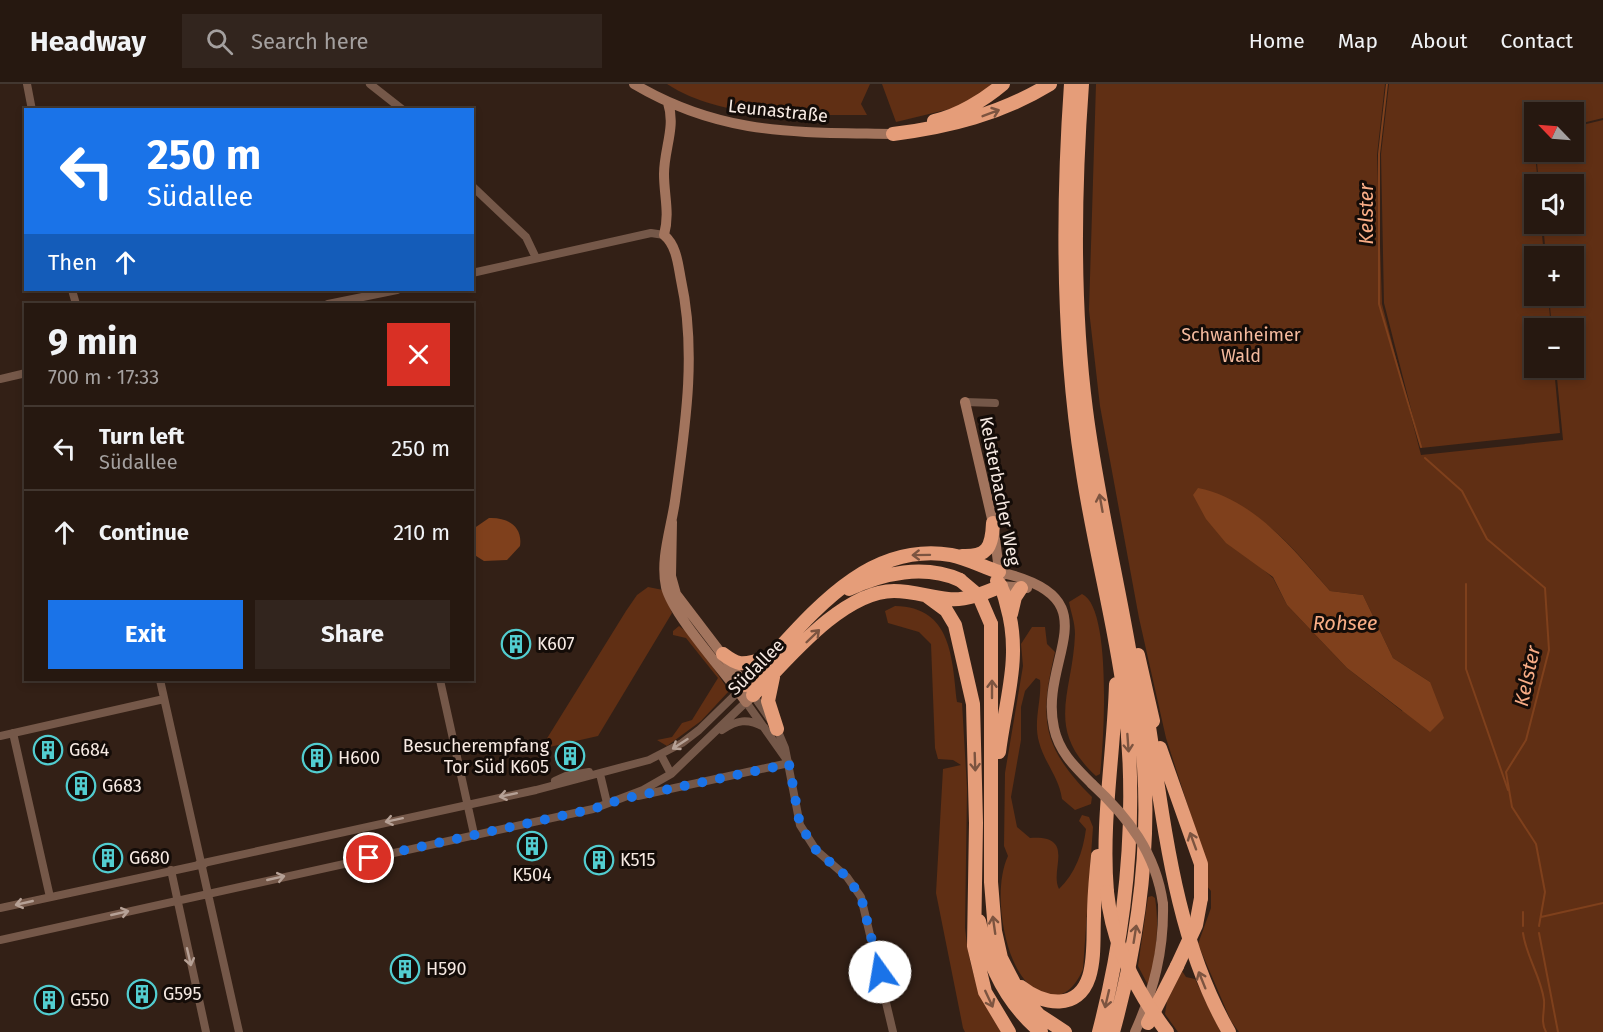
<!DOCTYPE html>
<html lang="en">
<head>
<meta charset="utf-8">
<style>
	body { margin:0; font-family:"Fira Sans",sans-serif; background:#32251e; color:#f1f3f6; height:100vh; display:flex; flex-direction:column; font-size:22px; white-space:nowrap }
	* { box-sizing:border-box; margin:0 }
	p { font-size:20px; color:#a4a09f }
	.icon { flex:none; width:33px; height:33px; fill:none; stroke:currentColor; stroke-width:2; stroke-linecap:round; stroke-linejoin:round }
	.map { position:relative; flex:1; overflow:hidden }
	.panel { position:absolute; left:24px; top:219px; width:450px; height:378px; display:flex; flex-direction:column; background:#261810; border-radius:0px; box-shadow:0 3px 9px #0003,0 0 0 2px #423730 }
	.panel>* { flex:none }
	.banner { position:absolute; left:24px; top:24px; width:450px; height:183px; border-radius:0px; box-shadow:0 3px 9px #0003,0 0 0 2px #423730; background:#1a73e8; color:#fff; overflow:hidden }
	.needle { width:39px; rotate:295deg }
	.fabs { position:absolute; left:1524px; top:18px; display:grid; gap:12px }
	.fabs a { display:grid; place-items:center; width:60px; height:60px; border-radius:0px; background:#261810; box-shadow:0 3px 9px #0003,0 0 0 2px #423730; font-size:30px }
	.pin { position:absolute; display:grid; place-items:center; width:51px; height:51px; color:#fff; margin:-26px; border:3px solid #fff; border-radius:50%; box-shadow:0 2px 6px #0007 }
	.me { position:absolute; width:66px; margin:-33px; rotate:347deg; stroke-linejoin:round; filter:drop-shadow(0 0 4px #0008) }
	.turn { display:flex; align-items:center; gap:21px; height:126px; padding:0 24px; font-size:27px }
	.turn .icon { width:78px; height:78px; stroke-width:2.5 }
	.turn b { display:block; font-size:42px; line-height:51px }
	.then { display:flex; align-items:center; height:57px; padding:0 24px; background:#0003; gap:12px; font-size:22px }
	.round { display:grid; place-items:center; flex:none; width:63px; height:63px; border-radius:0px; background:#32251e }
	.overview { display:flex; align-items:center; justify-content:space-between; height:102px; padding:0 24px }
	h1 { font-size:36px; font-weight:700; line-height:45px }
	.cta { display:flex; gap:12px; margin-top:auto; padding:12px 24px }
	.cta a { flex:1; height:69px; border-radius:0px; background:#1a73e8; color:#fff; font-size:24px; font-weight:700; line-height:69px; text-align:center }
	.cta a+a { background:#32251e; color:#f1f3f6 }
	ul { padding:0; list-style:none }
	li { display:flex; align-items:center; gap:18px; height:84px; padding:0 24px; border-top:2px solid #423730 }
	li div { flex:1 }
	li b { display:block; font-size:22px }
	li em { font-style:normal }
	header { display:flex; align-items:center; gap:36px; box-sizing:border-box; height:84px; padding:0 30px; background:#261810; border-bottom:2px solid #423730 }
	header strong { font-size:28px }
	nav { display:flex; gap:33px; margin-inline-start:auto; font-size:21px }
	.search { width:420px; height:54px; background:#32251e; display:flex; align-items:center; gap:15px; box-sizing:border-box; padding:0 21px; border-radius:0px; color:#a4a09f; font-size:22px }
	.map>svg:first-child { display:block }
</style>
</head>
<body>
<header>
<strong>Headway</strong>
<div class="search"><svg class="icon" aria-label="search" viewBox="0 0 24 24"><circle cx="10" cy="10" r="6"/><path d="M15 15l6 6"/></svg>Search here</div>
<nav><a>Home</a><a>Map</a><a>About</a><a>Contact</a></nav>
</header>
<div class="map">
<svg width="1603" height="948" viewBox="0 0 1603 948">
	<rect width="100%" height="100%" fill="#332016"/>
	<path fill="#602f14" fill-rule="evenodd" d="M667 0H870L861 20 867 31C802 30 724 37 667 0Z
		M882 0H996L958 23 896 38Z
		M1096 0H1385L1377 71 1382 220 1421 371 1563 356 1556 284H1574V244H1552L1549 212H1574V172H1546L1543 140H1574V100H1539L1536 68H1574V43L1603 36V948H1239L1231 937 1198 860 1211 824V807L1206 801 1205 775 1166 654 1139 534 1100 322 1089 226ZM1240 423C1278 443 1302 475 1330 507L1363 511 1393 574 1430 598 1402 627 1347 584 1287 521 1273 494 1257 480Z
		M1389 0H1603V34L1574 41V28H1534L1533 51 1538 100H1534V140H1541L1544 172H1534V212H1548L1551 244H1534V284H1554L1560 349 1421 364 1384 219 1381 70Z
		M648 503 663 506 672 529 598 652 545 664 546 656 626 527 637 511Z
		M1082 510C1112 523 1104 658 1100 690L1096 692C1044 644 1073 609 1075 550 1075 538 1071 529 1069 518Z
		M895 522C952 523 952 574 957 618L962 619 967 704 965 844C969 884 979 916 1002 948H965L963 944 936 809 943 685 961 681 953 676 938 675 935 664 931 560 919 548 888 539 885 527Z
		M679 542 692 552 729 607 701 637 667 662 657 656 672 653 682 639 692 636 718 594 686 554 673 551V547Z
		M1032 543H1045L1047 560 1055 568C1039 636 1042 663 1092 713L1091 720 1075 726 1062 715C1059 693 1044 678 1039 658 1033 637 1042 616 1040 596L1036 594 1025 607 1021 623V656L1011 713 1017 743 1030 754C1077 751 1049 786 1059 805 1075 790 1083 768 1086 745L1079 737 1082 731 1089 733 1093 743 1083 885C1064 930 1028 913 1013 876 1001 848 995 800 1008 772L1004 762 1005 689 1023 582 1021 560Z
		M1152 812 1155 814C1160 846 1155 872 1149 903L1138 882 1148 813Z
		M1182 887 1186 893 1195 895 1221 948H1178L1165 930 1167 917Z"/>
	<path fill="#7f401c" d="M1198 404C1254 415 1294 466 1330 507L1363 511 1393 574 1430 598 1444 634 1430 648 1347 584 1287 521 1273 493 1226 459 1206 435 1193 411Z
		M489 434C507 433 523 442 520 462L507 476 484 477 473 470V445Z"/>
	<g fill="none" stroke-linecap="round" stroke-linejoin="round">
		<path stroke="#7f401c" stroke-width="2" d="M1387 0 1379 70V220L1421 363
			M1425 374 1462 407 1487 455 1545 504 1549 566 1526 656 1506 688 1512 723 1536 760 1545 808 1539 842
			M1466 500V585L1508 706
			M1541 833 1603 819
			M1523 842V828
			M1523 849C1526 872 1541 893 1544 916 1545 928 1540 937 1546 948
			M1539 849 1558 948"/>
		<path stroke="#755849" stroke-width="8" d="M27 0 32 26
			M370 0 403 26
			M472 102 526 153 536 174
			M472 189 651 149 664 151
			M72 206 76 220
			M328 220 397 206
			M0 295 26 289
			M965 318 995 319
			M160 596 239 948
			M440 596 474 750
			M753 611 777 645 785 664 800 741 816 766 847 793 861 813 893 948
			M722 646C737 636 747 634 764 643
			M13 649 50 813
			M0 652 164 615
			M661 671 671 690
			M600 690 607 719
			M555 697 566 692 589 688
			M638 712 789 679
			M199 780 536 706 649 676 682 659 699 646 739 607
			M171 786 206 948
			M0 824 204 780
			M0 856 593 725 643 706 671 690 746 618 789 679"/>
		<path stroke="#a2745d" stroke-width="10" d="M634 0C722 52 795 48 893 50
			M668 19C676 43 664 65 664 90 664 112 670 129 664 151 677 162 678 181 681 196 697 269 685 344 675 417 671 445 660 475 666 503 673 532 727 590 746 618L753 611 676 510 671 492 672 438
			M965 318 993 439 1001 502 1027 504
			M999 488C1116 514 1038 574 1054 644 1059 668 1075 683 1092 700
			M1135 948C1154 906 1164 866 1163 820"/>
		<path stroke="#e59d79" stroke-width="14" d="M1071 0C1062 128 1062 256 1082 383 1093 459 1114 534 1124 610 1138 724 1128 837 1099 948
			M1082 0C1074 109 1072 218 1086 326 1101 445 1136 562 1144 682 1150 772 1137 861 1113 948
			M934 37C958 32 984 16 1003 0
			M893 50C949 43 1001 30 1050 0
			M962 472C987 473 992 464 993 439
			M997 497C1003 504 1005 513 1007 522 1022 573 1005 618 999 668
			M849 505C883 489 924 480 960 496
			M927 512 946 526 955 541 973 620 976 739 974 862 985 908 1009 948
			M1011 530 1015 513 1021 504
			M991 540V798L995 847 1001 874 1018 907 1039 931 1065 948
			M723 570C744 586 746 577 768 575
			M1138 571 1153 637
			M773 593 768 617 777 645
			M745 601C802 544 859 456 951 471 967 474 983 483 999 488
			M753 611C786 577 842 507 894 507 912 507 930 513 948 515 966 517 985 509 1001 502
			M1147 630C1164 736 1174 853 1229 948
			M1160 664 1201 780V814
			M1107 808C1101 739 1114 669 1116 600
			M979 837C988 881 1006 919 1041 948
			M1021 903C1044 921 1078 927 1089 893 1095 874 1093 852 1094 832 1094 812 1096 792 1098 772
			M1148 939 1177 882"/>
		<path stroke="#a2745d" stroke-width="10" d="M1092 700C1128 733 1156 769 1163 820"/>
		<path stroke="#e59d79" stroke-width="14" d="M960 496 979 512 991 540
			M1107 808C1112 859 1136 907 1167 948
			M1177 882 1196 841 1201 814"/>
	</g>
	<defs><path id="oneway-shaft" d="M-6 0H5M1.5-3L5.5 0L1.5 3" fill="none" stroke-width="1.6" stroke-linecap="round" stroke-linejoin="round" transform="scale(1.5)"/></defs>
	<g stroke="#7c5440">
		<use href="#oneway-shaft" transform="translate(991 29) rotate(-21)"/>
		<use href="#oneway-shaft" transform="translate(1101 419) rotate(-100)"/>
		<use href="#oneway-shaft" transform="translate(921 471) rotate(179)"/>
		<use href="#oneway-shaft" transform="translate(813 552) rotate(-44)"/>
		<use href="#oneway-shaft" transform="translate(992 605) rotate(-90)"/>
		<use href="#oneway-shaft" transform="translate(1128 659) rotate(86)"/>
		<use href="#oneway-shaft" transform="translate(975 678) rotate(88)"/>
		<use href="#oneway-shaft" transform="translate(1193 757) rotate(-110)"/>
		<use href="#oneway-shaft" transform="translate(994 841) rotate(-98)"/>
		<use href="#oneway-shaft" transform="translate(1135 850) rotate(-81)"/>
		<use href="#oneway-shaft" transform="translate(1202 896) rotate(-112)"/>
		<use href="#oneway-shaft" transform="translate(989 915) rotate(65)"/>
		<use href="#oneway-shaft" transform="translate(1107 915) rotate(103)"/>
	</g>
	<g stroke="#b6a196">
		<use href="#oneway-shaft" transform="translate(680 660) rotate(147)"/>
		<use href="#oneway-shaft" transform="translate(508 711) rotate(168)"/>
		<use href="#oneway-shaft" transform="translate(394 736) rotate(168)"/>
		<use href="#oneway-shaft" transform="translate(276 794) rotate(-13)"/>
		<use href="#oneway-shaft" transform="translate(24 819) rotate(167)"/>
		<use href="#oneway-shaft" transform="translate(120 829) rotate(-13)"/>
		<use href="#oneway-shaft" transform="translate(189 873) rotate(77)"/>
	</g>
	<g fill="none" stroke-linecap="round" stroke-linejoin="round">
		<path stroke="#1a73e8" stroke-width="10" stroke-dasharray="0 18" d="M369 774 593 725 622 715 789 680 800 741 816 766 847 793 861 813 880 888"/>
	</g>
	<defs>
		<g id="building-ring" transform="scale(1.5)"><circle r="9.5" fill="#140c08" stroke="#52cdd0" stroke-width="1.5"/><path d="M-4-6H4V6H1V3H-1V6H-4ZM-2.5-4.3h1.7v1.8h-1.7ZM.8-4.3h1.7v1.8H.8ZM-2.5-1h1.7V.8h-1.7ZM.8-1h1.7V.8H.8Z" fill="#52cdd0"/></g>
	</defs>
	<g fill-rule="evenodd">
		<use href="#building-ring" x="516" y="560"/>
		<use href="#building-ring" x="48" y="666"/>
		<use href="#building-ring" x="570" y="672"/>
		<use href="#building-ring" x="317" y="674"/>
		<use href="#building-ring" x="81" y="702"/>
		<use href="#building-ring" x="532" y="762"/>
		<use href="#building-ring" x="108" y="774"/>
		<use href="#building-ring" x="599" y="776"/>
		<use href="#building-ring" x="405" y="885"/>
		<use href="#building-ring" x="142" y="910"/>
		<use href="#building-ring" x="49" y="916"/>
	</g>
	<g text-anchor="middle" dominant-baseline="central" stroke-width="6" stroke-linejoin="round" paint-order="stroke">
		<g font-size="18" fill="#f7eae3" stroke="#140c08">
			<text transform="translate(778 27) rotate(6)">Leunastraße</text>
			<text transform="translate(1000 407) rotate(79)">Kelsterbacher Weg</text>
			<text transform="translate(756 583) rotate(-45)">Südallee</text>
		</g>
		<g font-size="18" fill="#f5bb9f" stroke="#140c08">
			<text x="1241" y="251">Schwanheimer<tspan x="1241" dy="21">Wald</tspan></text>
		</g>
		<g font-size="18" fill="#f7eae3" stroke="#140c08" text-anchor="start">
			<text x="537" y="560">K607</text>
			<text x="549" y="662" text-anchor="end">Besucherempfang<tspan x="549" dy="21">Tor Süd K605</tspan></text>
			<text x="69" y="666">G684</text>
			<text x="338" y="674">H600</text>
			<text x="102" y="702">G683</text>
			<text x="129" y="774">G680</text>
			<text x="620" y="776">K515</text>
			<text x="532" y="791" text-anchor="middle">K504</text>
			<text x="426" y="885">H590</text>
			<text x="163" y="910">G595</text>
			<text x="70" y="916">G550</text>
		</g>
		<g font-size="20" font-style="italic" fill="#f9ad86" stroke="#140c08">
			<text transform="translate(1366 130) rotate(-90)">Kelster</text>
			<text x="1345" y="539">Rohsee</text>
			<text transform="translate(1527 592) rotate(-78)">Kelster</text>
		</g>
	</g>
</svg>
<div class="fabs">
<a><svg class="needle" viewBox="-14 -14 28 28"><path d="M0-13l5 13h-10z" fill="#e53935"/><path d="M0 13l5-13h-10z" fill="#a4a09f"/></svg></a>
<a><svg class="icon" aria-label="sound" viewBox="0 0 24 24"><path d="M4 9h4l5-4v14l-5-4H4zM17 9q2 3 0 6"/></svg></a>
<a>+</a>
<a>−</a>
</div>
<div class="pin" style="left:369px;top:774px;background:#d93025"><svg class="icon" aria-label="arrive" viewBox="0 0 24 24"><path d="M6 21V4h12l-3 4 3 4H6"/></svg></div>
<svg class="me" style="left:880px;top:888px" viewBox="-20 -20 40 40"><circle r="19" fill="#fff"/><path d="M0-13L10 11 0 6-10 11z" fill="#1a73e8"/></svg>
<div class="banner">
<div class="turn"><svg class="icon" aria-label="left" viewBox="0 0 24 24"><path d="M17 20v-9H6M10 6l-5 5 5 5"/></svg><div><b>250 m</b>Südallee</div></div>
<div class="then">Then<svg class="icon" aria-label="ahead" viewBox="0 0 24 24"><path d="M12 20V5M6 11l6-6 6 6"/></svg></div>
</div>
<section class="panel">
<div class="overview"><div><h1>9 min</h1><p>700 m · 17:33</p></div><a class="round" style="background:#d93025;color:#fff"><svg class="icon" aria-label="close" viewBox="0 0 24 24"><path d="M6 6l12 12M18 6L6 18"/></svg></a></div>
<ul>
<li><svg class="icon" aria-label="left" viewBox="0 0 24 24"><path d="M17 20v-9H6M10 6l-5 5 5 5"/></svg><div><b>Turn left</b><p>Südallee</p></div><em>250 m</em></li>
<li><svg class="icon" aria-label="ahead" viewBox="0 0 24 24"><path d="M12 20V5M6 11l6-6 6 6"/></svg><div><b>Continue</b></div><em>210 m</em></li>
</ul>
<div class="cta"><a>Exit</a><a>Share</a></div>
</section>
</div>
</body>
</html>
